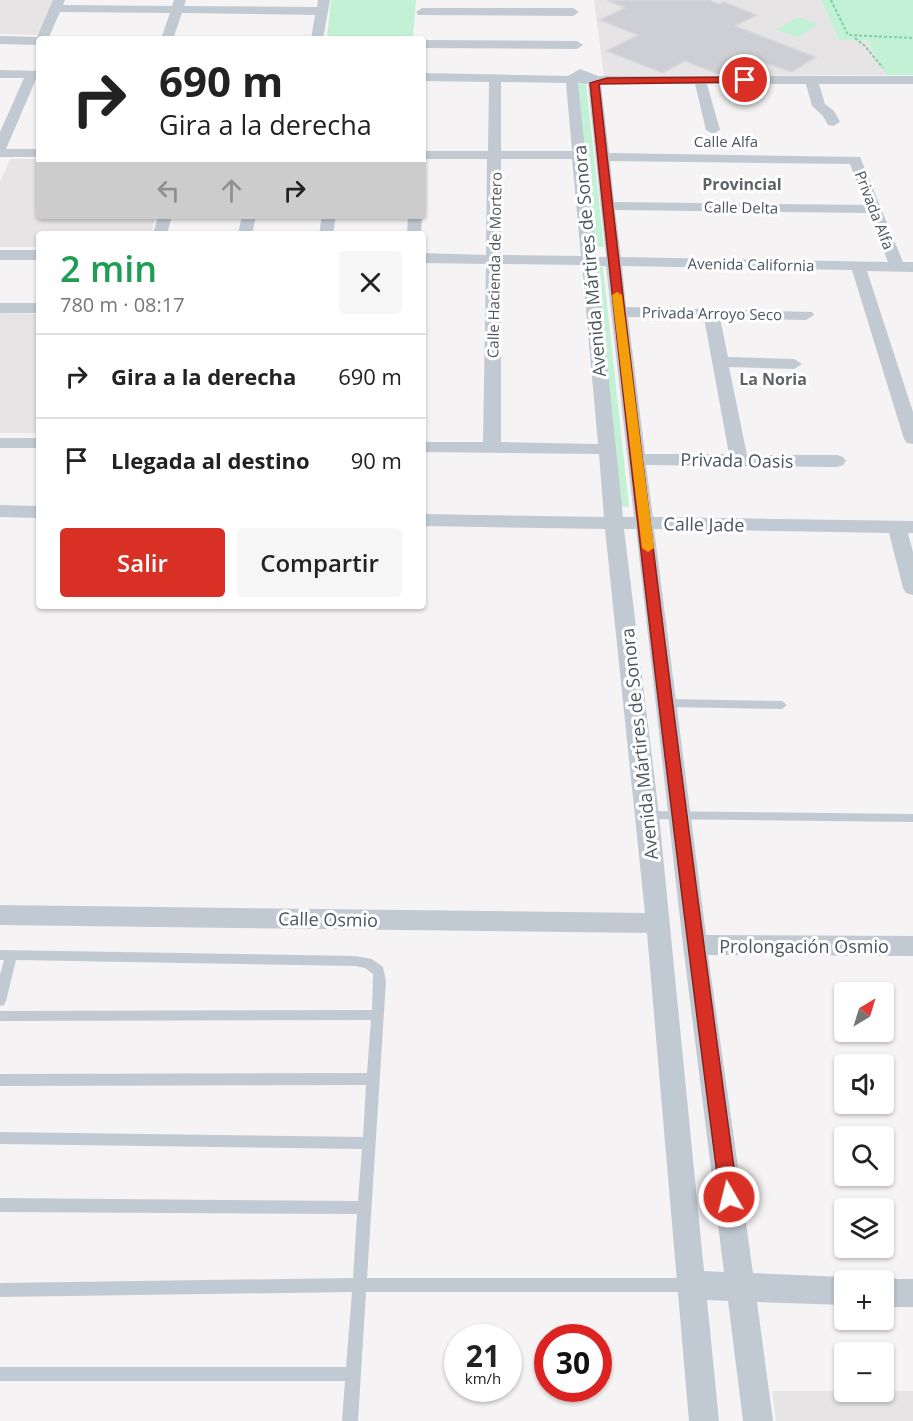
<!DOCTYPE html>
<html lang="es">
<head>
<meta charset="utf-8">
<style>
	body { margin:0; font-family:"Open Sans",sans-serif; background:#f6f6f6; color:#222; height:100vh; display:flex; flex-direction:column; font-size:22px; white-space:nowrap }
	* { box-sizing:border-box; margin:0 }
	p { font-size:20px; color:#767676 }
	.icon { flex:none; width:33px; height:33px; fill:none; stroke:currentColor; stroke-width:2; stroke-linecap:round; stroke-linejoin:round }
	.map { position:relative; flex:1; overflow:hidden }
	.details { position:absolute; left:36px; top:231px; width:390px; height:378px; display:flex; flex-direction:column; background:#fff; border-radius:6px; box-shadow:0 2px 4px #0004 }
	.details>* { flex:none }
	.hud { position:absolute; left:36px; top:36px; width:390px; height:183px; border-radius:6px; box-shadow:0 2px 4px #0004; background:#fff; color:#222; overflow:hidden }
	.needle { width:39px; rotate:38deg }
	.tools { position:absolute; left:834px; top:982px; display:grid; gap:12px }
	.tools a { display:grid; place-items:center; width:60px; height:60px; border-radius:6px; background:#fff; box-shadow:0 2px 4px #0004; font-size:30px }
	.speed { position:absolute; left:444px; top:1324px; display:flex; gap:12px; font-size:30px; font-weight:700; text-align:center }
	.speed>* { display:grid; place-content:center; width:78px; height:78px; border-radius:50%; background:#fff; box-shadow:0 2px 4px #0004; line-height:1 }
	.speed small { font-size:15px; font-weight:400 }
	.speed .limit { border:9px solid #d22; background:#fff; color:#111 }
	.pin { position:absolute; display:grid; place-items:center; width:51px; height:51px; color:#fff; margin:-26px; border:3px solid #fff; border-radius:50%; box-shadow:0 2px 6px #0007 }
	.me { position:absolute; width:66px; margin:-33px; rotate:352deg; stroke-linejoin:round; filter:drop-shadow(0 0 4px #0008) }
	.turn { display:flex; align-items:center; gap:21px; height:126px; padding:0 24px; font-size:27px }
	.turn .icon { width:78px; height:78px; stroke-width:2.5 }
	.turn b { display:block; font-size:42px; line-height:51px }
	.lanes { display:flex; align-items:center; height:57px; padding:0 24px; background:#0003; justify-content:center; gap:30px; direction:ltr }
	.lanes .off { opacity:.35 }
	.round { display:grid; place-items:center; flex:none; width:63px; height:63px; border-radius:6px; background:#f6f6f6 }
	.headline { display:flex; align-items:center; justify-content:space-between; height:102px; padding:0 24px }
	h1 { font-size:36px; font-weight:600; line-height:45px; color:#1e9e55 }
	.cta { display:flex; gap:12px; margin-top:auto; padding:12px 24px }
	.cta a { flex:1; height:69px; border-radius:6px; background:#d93025; color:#fff; font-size:24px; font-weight:600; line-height:69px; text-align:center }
	.cta a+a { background:#f6f6f6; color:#222 }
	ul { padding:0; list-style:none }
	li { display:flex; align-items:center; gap:18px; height:84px; padding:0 24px; border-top:2px solid #e0e0e0 }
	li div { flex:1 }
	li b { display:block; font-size:22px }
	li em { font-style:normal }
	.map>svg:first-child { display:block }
</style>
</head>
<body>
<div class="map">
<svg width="913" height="1421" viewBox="0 0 913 1421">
	<rect width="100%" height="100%" fill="#f5f3f3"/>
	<path fill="#e6e4e5" d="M0 0H54L38 35 0 34Z
		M594 0H821L839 40H867L886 75 604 76Z
		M10 159H39V216H156L151 234H39V247H0V182Z
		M0 313 39 314V433H0Z
		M772 1391H913V1421H776Z"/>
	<path fill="#c3f1d5" d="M331 0H416L413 37 327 38Z
		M821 0H913V75H886L867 40H839Z
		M798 17 818 24 798 37 776 30Z
		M576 84H586L604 247 592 246Z
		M592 267H603L629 507 616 506Z"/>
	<path fill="#cdcfd5" stroke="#d7d9de" stroke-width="1.5" d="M607 0H708L719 4 724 2 757 15 735 26 816 57 792 72 759 61 751 65 742 62 718 74 685 61 663 73 606 51 638 35 599 20 625 8Z"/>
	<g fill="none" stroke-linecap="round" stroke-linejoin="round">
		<path stroke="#7ad0a6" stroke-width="2" stroke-dasharray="3 2" stroke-linecap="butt" d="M831 0 848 35 913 38
			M855 38 865 46 883 68"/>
		<path fill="#c1cad2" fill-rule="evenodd" d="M667 699 782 701 787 705 782 709 667 707 662 703Z
			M648 811 913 814V822L648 819 644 818 642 815 644 812Z
			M0 950 355 956 372 959 383 967 386 981 367 1278H690L695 1280 697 1285 695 1290 690 1292H366L358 1421H342L345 1381H0V1367H346L352 1292 0 1297V1283L353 1278 357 1214 0 1212V1198L358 1201 362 1149 0 1144V1132L363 1137 366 1085 0 1086V1074L367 1073 371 1020 0 1021V1011L372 1010 373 974 365 968 355 966 16 960 6 1001 4 1005 0 1006V975L4 960H0Z"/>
		<path fill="#c1cad2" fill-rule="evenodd" d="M53 0H65L63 5 172 6 174 0H186L184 6 317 7 318 0H330L323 39H311L315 15 182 13 173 39H161L170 13 60 12 48 39H39V45L0 44V36L37 37Z
			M422 8H573L579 12 573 16 418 15 416 12Z
			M423 40 577 41 583 45 577 49 423 48Z
			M580 69 598 76H913V84H819L825 104 834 111 840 122 833 126 828 125 823 116 812 106 806 84H707L720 130 713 134 706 130 695 84H601L609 153 860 157 903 262H913V272L867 271 913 412V444L907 443 904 439 852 270 622 266 626 307 812 312 814 315 806 320 720 318 728 357 794 359 802 364 794 369 729 367 747 455H837L843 457 846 461 843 465 837 467 646 465 653 517 913 521V533H908L913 552V595L906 593 903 588 889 533 654 529 706 935 913 936V956L708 955 753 1273 844 1277 854 1281H844V1305L757 1302 773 1421H743L728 1301 707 1300 719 1421H689L647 933 0 925V905L645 913 605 529 423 526V514L604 517 599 454 423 452V442H483L486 264 423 263V253L486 255 487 159H423V151H488L489 82 423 81V73L568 76ZM501 82 566 83 572 151H501ZM578 83 588 84 606 257H596ZM501 159H572L581 256 501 255ZM610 161 850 164 865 205 614 202ZM615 210 869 213 888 262 621 257ZM501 264 582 265 598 444 501 442ZM597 266H606L634 517H623ZM628 317 704 318 729 454H645ZM624 529H636L683 945 724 1272 704 1271 659 815Z
			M0 70 39 71V79H36L6 149H39V157H0V132L24 78H0Z
			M158 216H172L167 234H153Z
			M242 216H256L252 234H238Z
			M322 216H336L333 234H319Z
			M408 216H422L421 234H407Z
			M0 250H39V260H0Z
			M0 303H39V313H0Z
			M0 438H39V448H0Z
			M0 505 39 506V518L0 517Z
			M884 1279H913V1307H884V1281H879Z"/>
	</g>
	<path fill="#d93025" stroke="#8d1f18" stroke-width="1.5" d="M745 77 749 80 748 82 599 84C640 456 687 827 738 1197L735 1203 729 1205 723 1203 720 1197C672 826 628 455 590 83L607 78Z"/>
	<path fill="#f59e0b" d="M617 292 622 295 654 548 648 552 642 548 612 295Z"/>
	<g text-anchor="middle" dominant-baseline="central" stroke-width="6" stroke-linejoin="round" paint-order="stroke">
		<g font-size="15" fill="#4a5661" stroke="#fff">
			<text x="726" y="141">Calle Alfa</text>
			<text transform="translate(741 207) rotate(1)">Calle Delta</text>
			<text transform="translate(875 210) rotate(69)">Privada Alfa</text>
			<text transform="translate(751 264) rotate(1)">Avenida California</text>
			<text transform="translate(494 265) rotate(-89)">Calle Hacienda de Mortero</text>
			<text transform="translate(712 313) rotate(1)">Privada Arroyo Seco</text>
		</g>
		<g font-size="16" font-weight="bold" fill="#5f6368" stroke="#fff">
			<text x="742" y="184">Provincial</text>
			<text x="773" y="379">La Noria</text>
		</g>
		<g font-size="18" fill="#4a5661" stroke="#fff">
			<text transform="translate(589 261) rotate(-95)">Avenida Mártires de Sonora</text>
			<text transform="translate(737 460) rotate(1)">Privada Oasis</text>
			<text transform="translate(704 524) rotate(1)">Calle Jade</text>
			<text transform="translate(639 744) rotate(-96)">Avenida Mártires de Sonora</text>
			<text transform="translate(328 919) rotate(1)">Calle Osmio</text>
			<text x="804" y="946">Prolongación Osmio</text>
		</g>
	</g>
</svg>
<div class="tools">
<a><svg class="needle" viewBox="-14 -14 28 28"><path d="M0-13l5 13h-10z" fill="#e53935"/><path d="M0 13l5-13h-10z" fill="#767676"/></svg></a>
<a><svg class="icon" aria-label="sound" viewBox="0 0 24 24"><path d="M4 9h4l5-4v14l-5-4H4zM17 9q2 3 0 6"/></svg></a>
<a><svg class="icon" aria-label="search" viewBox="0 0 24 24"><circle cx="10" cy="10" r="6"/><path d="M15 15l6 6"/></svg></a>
<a><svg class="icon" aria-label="layers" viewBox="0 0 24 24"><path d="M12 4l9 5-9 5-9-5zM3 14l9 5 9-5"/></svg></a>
<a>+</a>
<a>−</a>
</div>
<div class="speed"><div>21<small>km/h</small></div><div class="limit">30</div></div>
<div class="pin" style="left:745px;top:80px;background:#d93025"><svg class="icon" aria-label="arrive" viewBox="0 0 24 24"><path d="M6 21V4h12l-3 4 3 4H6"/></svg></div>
<svg class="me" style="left:729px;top:1197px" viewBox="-20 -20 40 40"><circle r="17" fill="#d93025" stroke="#fff" stroke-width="3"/><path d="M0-11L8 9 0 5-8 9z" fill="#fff"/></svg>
<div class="hud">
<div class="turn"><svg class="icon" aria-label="right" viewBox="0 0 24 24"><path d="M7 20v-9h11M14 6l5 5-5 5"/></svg><div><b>690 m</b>Gira a la derecha</div></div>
<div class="lanes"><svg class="icon off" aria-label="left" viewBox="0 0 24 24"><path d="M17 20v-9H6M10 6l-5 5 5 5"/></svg><svg class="icon off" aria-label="ahead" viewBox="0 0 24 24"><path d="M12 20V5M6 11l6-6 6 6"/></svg><svg class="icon" aria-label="right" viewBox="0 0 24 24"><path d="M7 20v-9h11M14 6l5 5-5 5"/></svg></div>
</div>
<section class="details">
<div class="headline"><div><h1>2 min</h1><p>780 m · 08:17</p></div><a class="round"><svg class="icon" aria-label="close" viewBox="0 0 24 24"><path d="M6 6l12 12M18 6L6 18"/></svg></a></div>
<ul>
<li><svg class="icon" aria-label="right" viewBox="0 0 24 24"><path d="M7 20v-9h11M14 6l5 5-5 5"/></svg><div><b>Gira a la derecha</b></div><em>690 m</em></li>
<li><svg class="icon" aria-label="arrive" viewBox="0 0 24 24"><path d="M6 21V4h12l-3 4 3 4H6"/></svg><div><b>Llegada al destino</b></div><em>90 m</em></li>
</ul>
<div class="cta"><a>Salir</a><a>Compartir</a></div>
</section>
</div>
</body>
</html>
